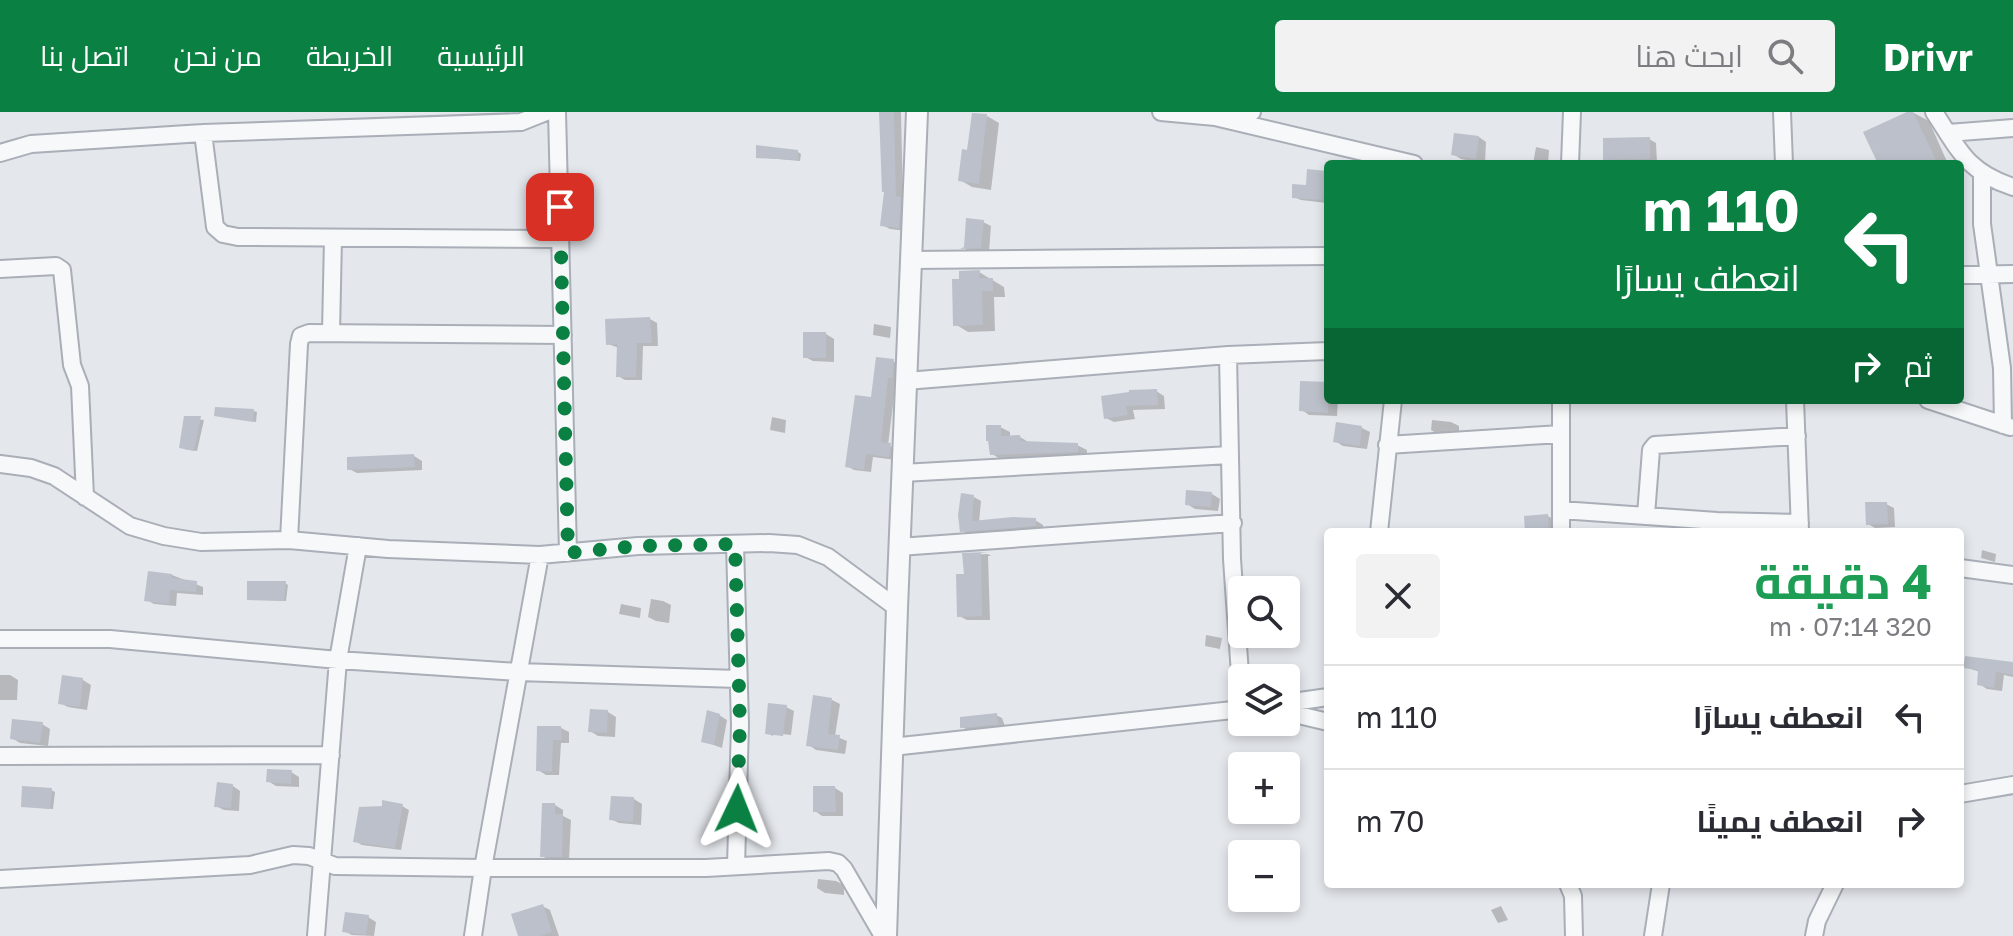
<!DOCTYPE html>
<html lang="ar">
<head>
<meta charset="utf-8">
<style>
	body { margin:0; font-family:"Golos Text",Cairo,sans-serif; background:#f2f2f3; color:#2b2b33; direction:rtl; height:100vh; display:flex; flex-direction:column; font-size:30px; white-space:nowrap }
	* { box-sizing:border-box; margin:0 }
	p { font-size:26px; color:#7c7c81 }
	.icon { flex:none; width:44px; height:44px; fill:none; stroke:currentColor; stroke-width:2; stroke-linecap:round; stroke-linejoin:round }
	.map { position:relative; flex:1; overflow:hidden; direction:ltr }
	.drawer { position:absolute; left:1324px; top:416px; width:640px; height:360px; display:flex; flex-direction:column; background:#fff; border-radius:8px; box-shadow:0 4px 12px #0003; direction:rtl }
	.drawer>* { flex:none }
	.guide { position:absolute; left:1324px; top:48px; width:640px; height:244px; border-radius:8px; box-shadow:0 4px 12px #0003; direction:rtl; background:#0b8043; color:#fff; overflow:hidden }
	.tools { position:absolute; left:1228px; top:464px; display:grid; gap:16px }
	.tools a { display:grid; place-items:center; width:72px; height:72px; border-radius:8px; background:#fff; box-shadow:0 4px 12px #0003; font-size:40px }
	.pin { position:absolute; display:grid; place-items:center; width:68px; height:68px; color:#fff; margin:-34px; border-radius:16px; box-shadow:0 4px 12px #0006 }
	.me { position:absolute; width:88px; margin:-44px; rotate:2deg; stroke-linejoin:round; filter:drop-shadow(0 0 6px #0008) }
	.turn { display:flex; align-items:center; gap:28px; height:168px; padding:0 32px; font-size:36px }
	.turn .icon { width:104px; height:104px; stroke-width:2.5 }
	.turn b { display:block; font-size:56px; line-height:68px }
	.then { display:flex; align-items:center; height:76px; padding:0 32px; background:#0003; gap:16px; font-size:30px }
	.round { display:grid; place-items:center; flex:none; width:84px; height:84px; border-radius:8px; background:#f2f2f3 }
	.summary { display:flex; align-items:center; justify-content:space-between; height:136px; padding:0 32px }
	h1 { font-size:48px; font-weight:700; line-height:60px; color:#1e9e55 }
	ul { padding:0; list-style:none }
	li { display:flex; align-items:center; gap:24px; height:104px; padding:0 32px; border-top:2px solid #e1e1e2 }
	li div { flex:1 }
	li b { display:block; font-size:30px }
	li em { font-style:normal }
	header { display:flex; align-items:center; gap:48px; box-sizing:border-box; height:112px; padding:0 40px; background:#0b8043; color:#fff }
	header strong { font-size:38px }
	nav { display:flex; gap:44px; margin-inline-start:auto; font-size:28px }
	.search { width:560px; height:72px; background:#f2f2f3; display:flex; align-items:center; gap:20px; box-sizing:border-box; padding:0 28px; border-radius:8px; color:#7c7c81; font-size:30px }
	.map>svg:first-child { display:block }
</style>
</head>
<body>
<header>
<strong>Drivr</strong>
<div class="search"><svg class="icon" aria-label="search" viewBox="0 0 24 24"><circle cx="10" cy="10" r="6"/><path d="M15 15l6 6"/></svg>ابحث هنا</div>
<nav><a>الرئيسية</a><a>الخريطة</a><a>من نحن</a><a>اتصل بنا</a></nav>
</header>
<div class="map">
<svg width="2013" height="824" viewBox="0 0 2013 824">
	<rect width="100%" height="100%" fill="#e4e7ec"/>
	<path fill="#0003" d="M881 0H901L903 89 908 91 907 119 890 117 882 113 886 81Z
		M1912 0 1929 9 1948 52H1880Z
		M987 4 999 11 991 78 972 75 960 68 969 40Z
		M1479 25 1486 30 1485 52 1461 47 1453 42Z
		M1649 27 1656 31 1657 50 1607 52 1605 28Z
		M1536 35 1549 38 1548 52H1533Z
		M798 40 801 42 800 49 758 45Z
		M1325 61 1328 62V128L1324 126 1327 91 1301 88 1294 85Z
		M983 110 991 114 989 140H970L965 137Z
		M979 160 1004 175 1005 185H994L995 219 968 220 955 212Z
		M650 207 657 211 658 234H643L642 268H625L618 264 619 236 608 232Z
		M874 212 891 215 890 226 873 223Z
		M826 222 834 227V250L813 249 805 245Z
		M893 249 900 254 899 269H896L888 333 897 337 896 348 873 345 871 360 854 358 847 354 873 287Z
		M1328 272V288H1338L1337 304 1309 303 1302 298Z
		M1156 279 1164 284 1165 297 1133 298 1135 307 1114 310 1106 306 1103 286Z
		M254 299 257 300 256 310 216 303Z
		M772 305 786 308 785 321 770 318Z
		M185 306 204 308 197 339 184 337Z
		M1432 308 1451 310 1459 314V321L1439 323 1431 318Z
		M1000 315 1010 320V326L1020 325 1030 331 1077 333 1087 338V344L1002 348 992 342Z
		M1362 316 1370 320 1367 337 1343 334 1335 329Z
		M414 344 422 349V358L357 361 349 357Z
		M1212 382 1220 387 1218 399 1195 397 1187 392Z
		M974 385 981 389 979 411 1035 408 1043 413V417L969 423 962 418Z
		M1886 392 1894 396 1895 415 1875 416 1868 412Z
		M1548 404 1556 409V420H1527Z
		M1982 438 1996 442 1995 450 1981 446Z
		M988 442 991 444H988L990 508H967L959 504 966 464 964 443Z
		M172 463 203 475V483L177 481 176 494 154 492 147 488Z
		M285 471 288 473 286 489 249 487Z
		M651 487 663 489 671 493 669 511 656 509 648 505Z
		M621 492 641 496 640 506 619 502Z
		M1206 523 1222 526 1220 537 1205 534Z
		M2013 552V565L2004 563 2002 579 1987 577 1979 572 1980 560 1965 555Z
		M0 563H10L18 568 17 588H0Z
		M64 566 83 568 91 573 87 598 68 595 60 591Z
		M832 588 840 592 835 624 847 629 845 642 816 638 809 633Z
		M786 595 794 599 791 623 773 621V624L767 621Z
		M591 599 608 600 616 605 615 625 598 624 590 619Z
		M719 603 727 608 722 636 703 629Z
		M996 603 1002 606 1005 614 968 618 962 615Z
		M42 612 50 617 48 634 20 631 12 626Z
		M539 616H561L569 620V631H561L559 663H546L538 658Z
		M291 660 299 665V675L276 674 268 669Z
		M233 674 240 679 239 699 224 698 216 694Z
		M835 676 843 681V704H822L815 699Z
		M51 678 55 680 53 697 23 694Z
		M634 687 642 692 641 713 619 711 611 707Z
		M555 693 563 698V704L571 708 569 748H549L542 744Z
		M402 694 409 698 401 738 362 733 355 729Z
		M818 767 836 769 844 773V783L825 781 817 776Z
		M542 794 550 798 559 824H520Z
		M1501 794 1508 808 1498 811 1491 798Z
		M368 805 376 810 374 824 352 823 344 819Z"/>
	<path fill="#bbc0ca" d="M879 0H894L896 84 901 85 899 116 880 114 884 80H882Z
		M1907 0H1913L1936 48 1928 52H1878L1863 20Z
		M972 1 987 2 979 72 958 69 962 37 967 38Z
		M1454 21 1479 24 1476 47 1451 43Z
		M1650 25V47L1603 48V26Z
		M756 33 798 38V48L756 46Z
		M1307 57 1326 59 1323 88 1292 86V72L1306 73Z
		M966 106 984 108 981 136 960 137 964 135Z
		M980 158 979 166H993V179H982L983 213 953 214 952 167H959V159Z
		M650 205 652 231H637L636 265H616L617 232 606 233 605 207Z
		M803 220H826V246H803Z
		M876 245 894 247 892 266H888L881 330 891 331 889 345 866 342 864 358 845 355 855 283 871 285Z
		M1300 269 1328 270V301L1299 299Z
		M1157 277 1158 293 1126 294 1128 303 1104 307 1101 284 1129 280V278Z
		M215 295 254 297 253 310 214 304Z
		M184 304H201L194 339 179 336Z
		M1336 310 1362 314 1360 334 1333 330Z
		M986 313H1001V324L1020 323 1021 329 1078 331V340L990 343 988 329H986Z
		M414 342 415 355 347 358V345Z
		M1186 378 1212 380 1211 395 1185 393Z
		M961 381 974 383 972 409 1013 405 1036 406V414L960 420 958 403Z
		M1865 390H1887L1888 412 1866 413Z
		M1548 402 1549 420H1525L1524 404Z
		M988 440 981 441 982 504 957 505 956 462H964L962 441Z
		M148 459 172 462V466L197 469 196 480 170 478 169 492 144 489Z
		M247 469H286L284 489 247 488Z
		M1965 544 2013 550V563L1996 560 1994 576 1977 573 1978 558 1963 556Z
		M62 563 83 566 80 595 58 592Z
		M813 583 832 586 828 622 840 623 838 638 806 634Z
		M768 591 787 593 783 624 765 622Z
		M590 597 608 598 607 621 588 620Z
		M707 598 720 602 714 633 701 630Z
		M997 601 998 612H1004L960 616V605Z
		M12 607 43 610 40 631 10 627Z
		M537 614H561L562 628H553L552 660 536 659Z
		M267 657 292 658 291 672 266 670Z
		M217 670 233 672 231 696 214 695Z
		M22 674 52 676 50 697 21 695Z
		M813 674H835L836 700H813Z
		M611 684 634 685 633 710 609 708Z
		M382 688 403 692 395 736 353 730 359 695 382 694Z
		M542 691H555V702H563L562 745H540Z
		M543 792 552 820 541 824H518L511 802Z
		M345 800 369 803 366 823 342 820Z"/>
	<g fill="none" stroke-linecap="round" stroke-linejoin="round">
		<g stroke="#a9aeb7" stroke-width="20">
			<path id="minor" d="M557 0 568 441
				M1161 0 1215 5 1414 52
				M1782 0 1784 52
				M1934 0C1959 38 1967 60 2013 75
				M1225 4 1252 0
				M203 21 215 115 223 122 238 125 560 127
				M1948 21 2013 16
				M0 41 31 32 203 21 521 10 546 0
				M1570 52 1572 0
				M1982 62V112L2002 256 2003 313
				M912 148 1328 144
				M0 157 56 154 62 158 72 253 80 274 85 385
				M1960 163 2013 162
				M331 221 333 126
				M1228 243 1232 447 1242 591
				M906 269 1228 243 1328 239
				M1795 288 1800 418
				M1928 288 2010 315
				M1387 333 1561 322
				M0 352 31 356 54 364 130 414 164 424 201 430 289 428 388 437 540 443 638 434 769 431 798 433 828 445 897 496
				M902 361 1230 343
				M1561 398 1717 409 1800 411
				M1646 403 1651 338 1655 333 1797 324
				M1379 420 1393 288
				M1561 420V288
				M289 428 299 232 301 224 309 221 563 223
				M735 432 740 613 736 754
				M899 435 1233 411
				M1960 456 2013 463
				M0 527H110L338 548 518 560 738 567
				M1286 591 1328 585
				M1286 600 1328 610
				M892 635 1242 597
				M0 644 331 643
				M1960 682 2013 673
				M0 767 250 753 293 743 309 744 335 754 483 756H706L829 749 838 751 844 757 883 824
				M1568 772 1573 784 1574 824
				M316 824 338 548 358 434
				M473 824 483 756 540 443
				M1653 824 1661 772
				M1814 824 1817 809 1835 772"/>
		</g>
		<g stroke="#a9aeb7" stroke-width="24">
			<path id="tertiary" d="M886 824 897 496 917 0"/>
		</g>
		<use href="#minor" stroke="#f7f8fa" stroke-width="16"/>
		<use href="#tertiary" stroke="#f7f8fa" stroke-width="20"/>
	</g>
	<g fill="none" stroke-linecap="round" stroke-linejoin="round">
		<path stroke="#0b8043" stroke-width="14" stroke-dasharray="0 25.2" d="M560 95 568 441 638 434 735 432 740 613 737 697"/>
	</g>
</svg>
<div class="tools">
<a><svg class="icon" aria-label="search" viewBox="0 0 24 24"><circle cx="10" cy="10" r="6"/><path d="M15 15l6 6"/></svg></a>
<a><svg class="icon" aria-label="layers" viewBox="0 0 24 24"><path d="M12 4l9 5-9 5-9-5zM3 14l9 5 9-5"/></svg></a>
<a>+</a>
<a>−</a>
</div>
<div class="pin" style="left:560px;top:95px;background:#d93025"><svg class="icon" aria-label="arrive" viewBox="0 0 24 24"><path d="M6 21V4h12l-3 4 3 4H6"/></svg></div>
<svg class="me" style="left:737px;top:697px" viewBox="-20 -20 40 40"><path d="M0-17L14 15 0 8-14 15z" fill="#0b8043" stroke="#fff" stroke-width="4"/></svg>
<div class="guide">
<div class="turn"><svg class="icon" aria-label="left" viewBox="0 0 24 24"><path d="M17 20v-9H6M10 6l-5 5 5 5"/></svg><div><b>110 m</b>انعطف يسارًا</div></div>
<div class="then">ثم<svg class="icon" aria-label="right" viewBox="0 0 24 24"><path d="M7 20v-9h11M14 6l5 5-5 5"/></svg></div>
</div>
<section class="drawer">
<div class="summary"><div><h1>4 دقيقة</h1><p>320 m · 07:14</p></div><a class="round"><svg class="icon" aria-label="close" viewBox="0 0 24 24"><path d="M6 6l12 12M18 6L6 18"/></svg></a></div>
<ul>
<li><svg class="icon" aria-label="left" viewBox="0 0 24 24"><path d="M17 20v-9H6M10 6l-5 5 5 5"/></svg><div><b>انعطف يسارًا</b></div><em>110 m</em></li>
<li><svg class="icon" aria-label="right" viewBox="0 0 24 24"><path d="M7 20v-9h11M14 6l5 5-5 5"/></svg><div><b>انعطف يمينًا</b></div><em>70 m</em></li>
</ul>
</section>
</div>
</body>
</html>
